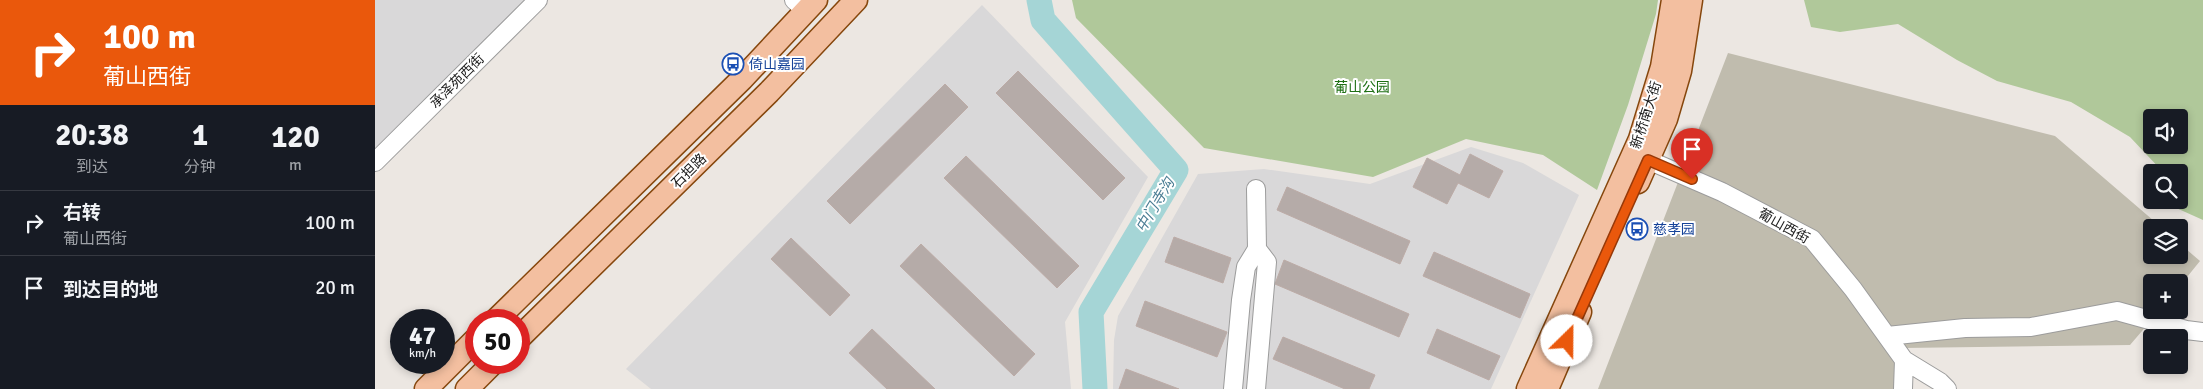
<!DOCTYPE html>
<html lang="zh">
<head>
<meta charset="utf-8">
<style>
	body { margin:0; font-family:Signika,"Noto Sans SC",sans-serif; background:#20242c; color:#f1f3f6; height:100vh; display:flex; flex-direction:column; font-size:19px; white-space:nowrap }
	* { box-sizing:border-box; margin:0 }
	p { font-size:16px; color:#9ea1a6 }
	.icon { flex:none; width:28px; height:28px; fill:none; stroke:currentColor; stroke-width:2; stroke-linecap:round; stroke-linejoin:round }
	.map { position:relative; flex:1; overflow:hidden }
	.side { display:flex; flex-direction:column; background:#171b24; width:375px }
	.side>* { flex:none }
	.hud { background:#ea580c; color:#fff; overflow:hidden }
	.buttons { position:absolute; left:1768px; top:109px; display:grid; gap:10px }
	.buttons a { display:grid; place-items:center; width:45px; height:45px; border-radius:5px; background:#171b24; box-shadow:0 2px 8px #0003; font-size:25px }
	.speed { position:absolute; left:15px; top:309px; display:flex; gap:10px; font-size:25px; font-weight:700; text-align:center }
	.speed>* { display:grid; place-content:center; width:65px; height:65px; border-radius:50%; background:#171b24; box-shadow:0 2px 8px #0003; line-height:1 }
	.speed small { font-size:12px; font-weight:400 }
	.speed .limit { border:8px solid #d22; background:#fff; color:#111 }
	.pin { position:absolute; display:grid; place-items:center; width:42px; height:42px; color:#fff; margin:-51px -21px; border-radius:50% 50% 50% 0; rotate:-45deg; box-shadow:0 0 5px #0007 }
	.pin .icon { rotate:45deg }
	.me { position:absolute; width:55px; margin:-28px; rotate:23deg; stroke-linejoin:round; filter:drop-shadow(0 0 4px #0008) }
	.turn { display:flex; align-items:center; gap:18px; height:105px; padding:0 20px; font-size:22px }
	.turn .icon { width:65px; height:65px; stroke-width:2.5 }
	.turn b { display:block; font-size:35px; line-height:42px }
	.eta { display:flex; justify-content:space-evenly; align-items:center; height:85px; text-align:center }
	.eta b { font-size:30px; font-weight:800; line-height:35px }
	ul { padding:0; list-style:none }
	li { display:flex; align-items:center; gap:15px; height:65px; padding:0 20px; border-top:1px solid #363941 }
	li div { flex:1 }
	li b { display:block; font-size:19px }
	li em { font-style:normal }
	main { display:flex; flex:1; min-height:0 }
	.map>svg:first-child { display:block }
</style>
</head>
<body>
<main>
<section class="side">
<div class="hud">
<div class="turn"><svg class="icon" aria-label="right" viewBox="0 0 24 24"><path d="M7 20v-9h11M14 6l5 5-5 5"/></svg><div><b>100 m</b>葡山西街</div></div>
</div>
<div class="eta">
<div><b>20:38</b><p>到达</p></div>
<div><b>1</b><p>分钟</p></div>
<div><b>120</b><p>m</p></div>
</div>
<ul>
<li><svg class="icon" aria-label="right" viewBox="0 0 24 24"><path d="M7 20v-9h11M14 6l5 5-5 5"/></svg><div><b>右转</b><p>葡山西街</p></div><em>100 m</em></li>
<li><svg class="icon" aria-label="arrive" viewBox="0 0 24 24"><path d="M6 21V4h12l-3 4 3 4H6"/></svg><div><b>到达目的地</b></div><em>20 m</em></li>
</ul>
</section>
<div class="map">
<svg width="1828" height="389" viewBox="0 0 1828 389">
	<rect width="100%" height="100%" fill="#ece7e2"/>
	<path fill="#d9d8d9" d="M0 0H154L0 152Z
		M607 5 773 177 690 322 696 389H276L251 369Z
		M1096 147 1148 163 1204 195 1116 389H738L739 340 743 316 823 174 889 169 995 184Z"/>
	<path fill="#c0bcae" d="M1353 53 1680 136 1786 227 1776 228V255H1804V243L1825 261 1804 287V282H1776V310H1785L1755 345 1528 348 1522 389H1223Z"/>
	<path fill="#b0c89a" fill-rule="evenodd" d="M697 0H1283L1281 14 1253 105 1222 190 1168 155 1091 139 998 177 829 148 701 18Z
		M1429 0H1828V220L1799 207 1796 200H1804V172H1788L1755 137 1696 102 1622 81 1582 60 1523 24 1465 32 1436 27ZM1776 118H1804V145H1776Z"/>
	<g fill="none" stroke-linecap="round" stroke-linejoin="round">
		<path stroke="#a5d5d6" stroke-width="25" d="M664 0 668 20 801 170 716 312 720 389"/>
	</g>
	<path fill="#b5aba8" stroke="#bcaba6" d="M643 71 750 178 728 200 621 93Z
		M570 84 593 107 475 224 452 201Z
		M1095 154 1128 171 1114 198 1083 183 1072 204 1038 187 1052 158 1085 175Z
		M591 156 704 266 682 288 569 178Z
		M912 187 1035 241 1025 264 902 210Z
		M799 237 856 258 848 283 790 262Z
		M416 238 475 295 455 316 396 259Z
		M546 244 660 354 639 376 525 266Z
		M1059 252 1155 294 1145 318 1048 276Z
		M909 260 1034 314 1024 337 900 284Z
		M770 301 852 332 842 357 761 326Z
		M497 329 560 389H512L474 353Z
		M1062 329 1125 356 1114 380 1052 353Z
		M908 337 1000 375 994 389H970L898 359Z
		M751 369 804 389H744Z"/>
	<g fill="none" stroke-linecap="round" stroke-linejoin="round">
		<g stroke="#9c9c9c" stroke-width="20">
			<path id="minor" d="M419 0 431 11
				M1273 160 1347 192 1437 239 1478 289 1529 360 1528 389
				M0 162 163 0
				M1512 336 1590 328 1656 327 1742 311 1811 330 1828 332
				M1529 360 1565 382 1572 389
				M858 389 866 300 871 267 882 249 881 189
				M881 389 892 262 882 249"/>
		</g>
		<g stroke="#86470d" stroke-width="25">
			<path id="major" d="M1263 182 1291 119 1305 71 1316 0
				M121 320 367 79 441 0
				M144 338 394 92 481 0
				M51 389 101 339
				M92 389 119 362
				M1153 389 1265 139 1287 67 1298 0
				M1172 389 1205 312"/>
		</g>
		<use href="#minor" stroke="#fff" stroke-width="18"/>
		<use href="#major" stroke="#f3bfa0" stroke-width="22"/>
	</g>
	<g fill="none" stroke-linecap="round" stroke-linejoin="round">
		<g stroke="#983908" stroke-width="12">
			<path id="route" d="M1192 341 1273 160 1317 179"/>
		</g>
		<use href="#route" stroke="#ea580c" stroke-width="9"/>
	</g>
	<defs>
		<g id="bus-ring" transform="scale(1.125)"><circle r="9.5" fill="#fff" stroke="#1a4fb4" stroke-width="1.5"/><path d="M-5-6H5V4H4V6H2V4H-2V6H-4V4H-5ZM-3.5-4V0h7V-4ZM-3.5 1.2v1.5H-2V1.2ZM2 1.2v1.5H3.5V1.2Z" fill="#1a4fb4"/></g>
	</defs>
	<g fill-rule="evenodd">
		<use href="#bus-ring" x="358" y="64"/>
		<use href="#bus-ring" x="1262" y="229"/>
	</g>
	<g text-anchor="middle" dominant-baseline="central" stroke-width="4" stroke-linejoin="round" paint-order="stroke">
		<g font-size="14" fill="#164399" stroke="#fff" text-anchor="start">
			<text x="374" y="64">倚山嘉园</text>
			<text x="1278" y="229">慈孝园</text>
		</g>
		<g font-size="14" fill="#1b1b1b" stroke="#fff">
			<text transform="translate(82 81) rotate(-45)">承泽苑西街</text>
			<text transform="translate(1271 115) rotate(-72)">新桥南大街</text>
			<text transform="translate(314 171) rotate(-45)">石担路</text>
			<text transform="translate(1409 226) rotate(29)">葡山西街</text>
		</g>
		<g font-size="14" fill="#1e6f14" stroke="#fff">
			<text x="987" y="87">葡山公园</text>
		</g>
		<g font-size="15" font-style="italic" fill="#4b7d94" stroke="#fff">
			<text transform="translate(780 205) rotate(-59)">中门寺沟</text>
		</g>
	</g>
</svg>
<div class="buttons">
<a><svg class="icon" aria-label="sound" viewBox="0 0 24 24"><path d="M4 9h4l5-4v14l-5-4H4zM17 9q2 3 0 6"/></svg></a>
<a><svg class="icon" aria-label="search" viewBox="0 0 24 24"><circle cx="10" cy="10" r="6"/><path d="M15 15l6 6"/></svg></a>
<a><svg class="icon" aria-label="layers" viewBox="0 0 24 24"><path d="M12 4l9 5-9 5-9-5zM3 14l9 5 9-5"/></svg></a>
<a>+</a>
<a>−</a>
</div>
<div class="speed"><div>47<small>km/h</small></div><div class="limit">50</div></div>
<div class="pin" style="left:1317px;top:179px;background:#d93025"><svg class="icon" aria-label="arrive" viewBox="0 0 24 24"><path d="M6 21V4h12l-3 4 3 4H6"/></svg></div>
<svg class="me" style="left:1192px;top:341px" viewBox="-20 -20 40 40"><circle r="19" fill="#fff"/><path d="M0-13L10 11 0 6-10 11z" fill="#ea580c"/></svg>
</div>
</main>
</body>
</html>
